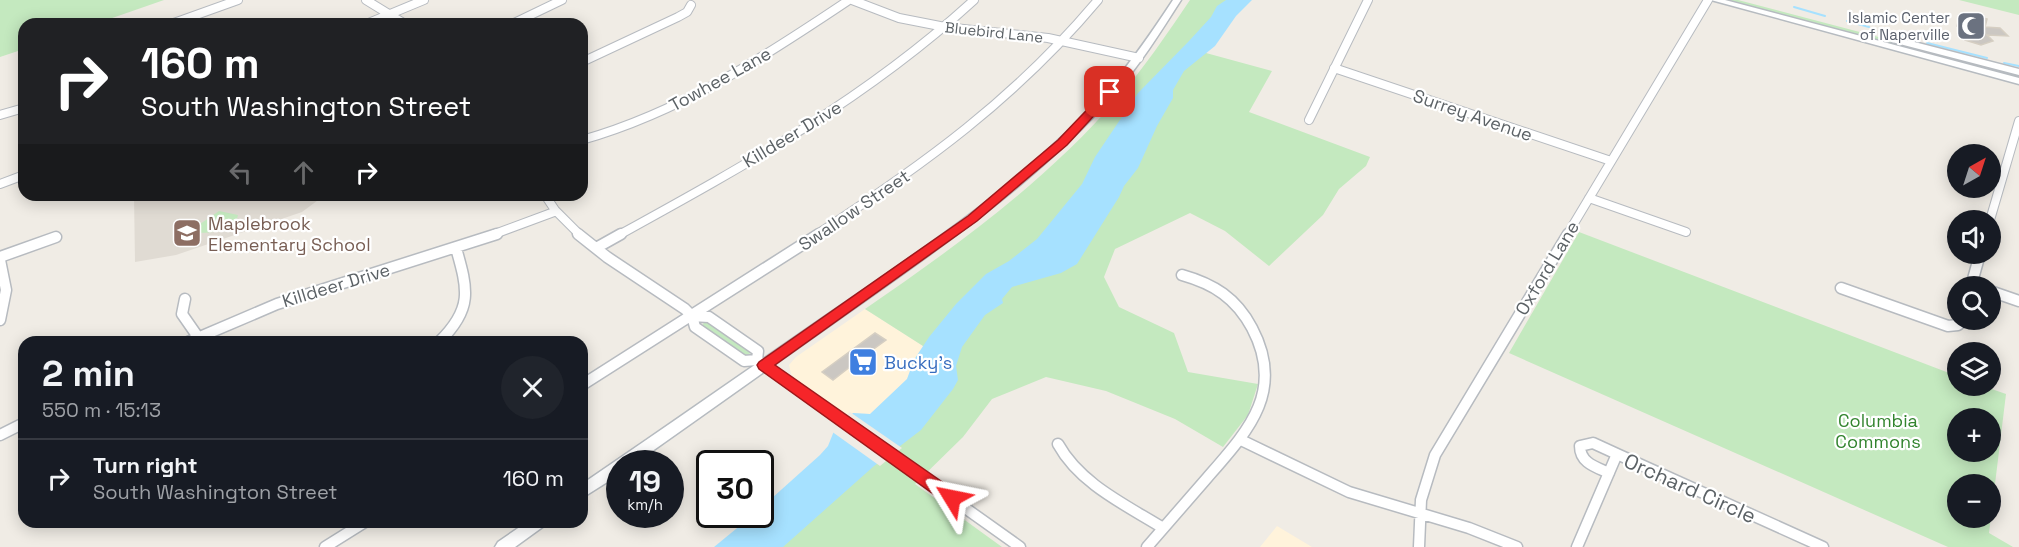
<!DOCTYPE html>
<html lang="en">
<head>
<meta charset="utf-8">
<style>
	body { margin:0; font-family:"Space Grotesk",sans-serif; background:#20242c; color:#f1f3f6; height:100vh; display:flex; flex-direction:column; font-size:22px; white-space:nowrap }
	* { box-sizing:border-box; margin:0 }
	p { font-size:20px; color:#9ea1a6 }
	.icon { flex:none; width:33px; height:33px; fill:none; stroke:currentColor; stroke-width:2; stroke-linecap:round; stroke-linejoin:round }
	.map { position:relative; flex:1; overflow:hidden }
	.drawer { position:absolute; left:18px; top:336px; width:570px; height:192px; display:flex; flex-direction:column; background:#171b24; border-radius:18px; box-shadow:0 3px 15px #0003 }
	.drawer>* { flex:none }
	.banner { position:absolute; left:18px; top:18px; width:570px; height:183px; border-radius:18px; box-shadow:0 3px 15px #0003; background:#202124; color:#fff; overflow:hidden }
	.needle { width:39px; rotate:39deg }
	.buttons { position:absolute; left:1947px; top:144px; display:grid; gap:12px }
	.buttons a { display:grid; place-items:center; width:54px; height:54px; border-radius:50%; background:#171b24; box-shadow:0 3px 15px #0003; font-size:30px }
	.speed { position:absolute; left:606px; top:450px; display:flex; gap:12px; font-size:30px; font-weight:700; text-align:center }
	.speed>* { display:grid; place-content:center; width:78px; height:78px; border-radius:50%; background:#171b24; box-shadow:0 3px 15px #0003; line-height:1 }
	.speed small { font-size:15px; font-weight:400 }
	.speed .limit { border:3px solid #111; border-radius:9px; background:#fff; color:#111 }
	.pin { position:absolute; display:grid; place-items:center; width:51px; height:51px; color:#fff; margin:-26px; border-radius:12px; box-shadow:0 3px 9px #0006 }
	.me { position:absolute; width:66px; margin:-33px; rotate:305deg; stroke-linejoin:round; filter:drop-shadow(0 0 4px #0008) }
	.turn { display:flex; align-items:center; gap:21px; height:126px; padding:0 24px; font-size:27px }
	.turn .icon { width:78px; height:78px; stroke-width:2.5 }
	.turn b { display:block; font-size:42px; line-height:51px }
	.lanes { display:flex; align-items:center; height:57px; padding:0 24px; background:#0003; justify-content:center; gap:30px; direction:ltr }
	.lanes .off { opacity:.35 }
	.round { display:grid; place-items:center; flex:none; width:63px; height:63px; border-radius:32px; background:#20242c }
	.headline { display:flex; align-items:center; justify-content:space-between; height:102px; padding:0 24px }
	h1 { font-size:36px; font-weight:700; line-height:45px }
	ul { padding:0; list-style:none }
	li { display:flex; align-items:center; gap:18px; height:78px; padding:0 24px; border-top:2px solid #363941 }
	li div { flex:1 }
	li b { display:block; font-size:22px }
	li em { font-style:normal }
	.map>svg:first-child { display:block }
</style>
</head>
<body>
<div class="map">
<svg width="2019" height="547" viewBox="0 0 2019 547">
	<rect width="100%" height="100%" fill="#f0ece5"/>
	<path fill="#fff3db" d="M865 309 923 346 914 360 907 379 882 404 870 414 853 413 849 416 796 379 791 374 789 365 796 357Z
		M1277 526 1312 547H1260Z"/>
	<path fill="#e0dbd3" d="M134 195H325L302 212 176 255 135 262Z"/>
	<path fill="#c4e9bf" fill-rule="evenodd" d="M0 0H164L95 24H24V49L0 57Z
		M1190 0H1241L1195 50 1272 71 1249 112 1370 157 1366 166 1339 189 1323 215 1269 266 1225 231 1190 213 1115 249 1104 277 1119 307 1174 333 1188 372 1258 384 1248 415 1223 447 1175 419 1106 391 1046 377 992 399 963 437 915 484 1002 547H745L943 366 923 346 865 309C954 248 1046 181 1117 99 1144 68 1167 34 1190 0Z
		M1722 0H1738L2019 74V79Z
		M1959 0H2019V15Z
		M219 211 238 215C235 232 214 232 200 233 192 234 188 237 180 234L182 227 189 222 200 224Z
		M1579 232 1957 376 1958 386H1983L2006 394 1989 533 2013 547H1948L1509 353ZM1958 418H1990V452H1958ZM1958 484H1990V518H1958Z
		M704 322H710L751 353 745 356 702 327Z"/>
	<path fill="#a6e1ff" d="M1226 0H1252L1236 16 1215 46 1184 71 1173 90V98L1157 126 1138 168 1124 186 1119 197 1077 264 1061 273 1012 287 1002 299 1003 303 985 315 962 347 956 366 958 380 953 389 921 430 874 466 783 547H714L753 515 760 514 761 508 820 455 828 446 834 431 853 413 870 414 907 379 914 360 929 337 956 304 986 274 1009 261 1037 239 1082 184 1095 157 1138 93 1189 41 1211 17 1217 6Z"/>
	<path fill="#f0ece5" d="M850 412 902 448 880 466 831 431Z"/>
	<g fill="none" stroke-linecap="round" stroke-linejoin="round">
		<path stroke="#a6e1ff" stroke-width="2" d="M1794 7 1825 16
			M1847 21 1869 27
			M1887 32 1911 38
			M1927 43 1987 58
			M2004 63 2019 66"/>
	</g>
	<path fill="#cbc7c2" stroke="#d5cec2" stroke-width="1.5" d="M1964 13 1987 19 1985 27 2000 28 2008 36 1987 35 1993 41 1981 45 1965 40 1958 34 1969 31 1957 26 1960 14Z
		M875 333 886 340 864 356 870 360 861 367 855 363 833 380 822 372Z"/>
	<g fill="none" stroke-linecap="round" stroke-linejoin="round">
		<g stroke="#b7bbc0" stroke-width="10">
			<path id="minor-far1" d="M366 0 405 24
				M852 0 899 18 945 27 1048 38 1139 58
				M171 24 238 0
				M366 24 424 0
				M512 24 562 0
				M582 62 678 17 687 12 691 5
				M1334 68 1611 161
				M0 115 24 108
				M1309 120 1368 0
				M582 140C681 112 764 57 849 0
				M0 184 24 175
				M545 195 555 210 580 235
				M1589 198 1686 232
				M1990 220 2019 121
				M492 235 554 212
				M619 235C746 165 866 99 974 0
				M816 235C923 165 1015 99 1098 0
				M1567 235 1708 0"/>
		</g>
		<g stroke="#b7bbc0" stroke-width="13">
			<path id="minor" d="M578 234 607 257 685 309 692 316 695 327 744 361 757 360 1020 547
				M596 248 621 234
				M0 257 56 237
				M0 260 6 290 0 320
				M1971 286 1980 254
				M1841 288 1948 326 1958 325 1964 320
				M1990 291 2019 301
				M185 299 182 314 198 337
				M692 316 709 317 758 351 757 360
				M188 342 277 304 497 234
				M439 342C473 309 468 290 456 248
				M582 385 819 234
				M0 435 24 423
				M1241 440 1349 492 1469 528 1517 547
				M1058 444C1080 484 1126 505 1163 528
				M1609 473C1596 467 1580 463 1580 446L1593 443 1617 454
				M325 547 365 522
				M1147 547C1167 524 1187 501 1207 478 1247 432 1286 392 1252 328 1236 298 1214 284 1182 275
				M1419 547 1421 500 1435 455 1568 234
				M1577 547 1617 454 1823 547"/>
		</g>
		<g stroke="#b6bbc0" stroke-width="3">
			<path id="secondary" d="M1173 0H1181C1160 33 1139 66 1113 96 1036 182 940 248 846 314 775 364 705 414 634 464H620V474L582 498V484C663 429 743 373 824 317 923 249 1026 182 1106 91 1131 63 1152 32 1173 0Z
				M1711 0H1725L2019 78V84Z
				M1895 37 2019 69V75L1892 42V38Z
				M527 522H547L544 526 515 547H495L498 542Z"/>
		</g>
		<use href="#minor-far1" stroke="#fff" stroke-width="8"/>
		<use href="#minor" stroke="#fff" stroke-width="10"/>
		<use href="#secondary" fill="#fff" fill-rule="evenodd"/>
	</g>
	<path fill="#f62529" stroke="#a0181b" stroke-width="1.5" d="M1110 89 1114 90V94L1067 145 977 221 775 365 958 493 960 498 958 503 952 505 946 503 759 369 757 365 759 362 968 216 1058 140 1106 90Z"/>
	<defs>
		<g id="mosque-square" transform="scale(1.5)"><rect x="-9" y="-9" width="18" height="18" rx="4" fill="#6b7280" stroke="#fff"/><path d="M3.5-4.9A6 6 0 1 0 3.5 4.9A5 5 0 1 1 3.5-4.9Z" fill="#fff"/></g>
		<g id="school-square" transform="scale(1.5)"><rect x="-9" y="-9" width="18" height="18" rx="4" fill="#8d6e63" stroke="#fff"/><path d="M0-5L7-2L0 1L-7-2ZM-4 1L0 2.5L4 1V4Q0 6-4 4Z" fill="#fff"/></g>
		<g id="supermarket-square" transform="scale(1.5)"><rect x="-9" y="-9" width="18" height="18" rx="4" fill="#3f7fe0" stroke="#fff"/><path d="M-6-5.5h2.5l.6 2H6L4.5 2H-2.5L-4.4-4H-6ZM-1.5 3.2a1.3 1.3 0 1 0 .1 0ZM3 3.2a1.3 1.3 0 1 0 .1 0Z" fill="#fff"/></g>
	</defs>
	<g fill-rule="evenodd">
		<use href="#mosque-square" x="1971" y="26"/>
		<use href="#school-square" x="187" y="233"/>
		<use href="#supermarket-square" x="863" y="362"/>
	</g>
	<g text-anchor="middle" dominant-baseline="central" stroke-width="4.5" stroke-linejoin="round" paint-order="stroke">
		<g font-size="15" fill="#5b616d" stroke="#fff" text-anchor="end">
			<text x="1950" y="17">Islamic Center<tspan x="1950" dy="17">of Naperville</tspan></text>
		</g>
		<g font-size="15" fill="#5c6266" stroke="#fff">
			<text transform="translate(994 32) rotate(6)">Bluebird Lane</text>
		</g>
		<g font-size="18" fill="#5c6266" stroke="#fff">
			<text transform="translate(720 79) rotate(-29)">Towhee Lane</text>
			<text transform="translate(1473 115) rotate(19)">Surrey Avenue</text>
			<text transform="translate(792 134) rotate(-31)">Killdeer Drive</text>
			<text transform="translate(854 210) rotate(-34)">Swallow Street</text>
			<text transform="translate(1547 268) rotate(-59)">Oxford Lane</text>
			<text transform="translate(336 285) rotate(-17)">Killdeer Drive</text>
		</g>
		<g font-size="18" fill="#785e54" stroke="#fff" text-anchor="start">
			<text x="208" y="223">Maplebrook<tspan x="208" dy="21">Elementary School</tspan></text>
		</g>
		<g font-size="18" fill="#366cbe" stroke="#fff" text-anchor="start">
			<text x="884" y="362">Bucky's</text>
		</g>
		<g font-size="18" fill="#32842e" stroke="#fff">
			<text x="1878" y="420">Columbia<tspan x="1878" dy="21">Commons</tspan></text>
		</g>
		<g font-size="21" fill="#5c6266" stroke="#fff">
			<text transform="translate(1690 488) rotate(24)">Orchard Circle</text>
		</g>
	</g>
</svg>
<div class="buttons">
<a><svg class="needle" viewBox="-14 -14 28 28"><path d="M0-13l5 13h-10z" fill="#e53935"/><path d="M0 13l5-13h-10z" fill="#9ea1a6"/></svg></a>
<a><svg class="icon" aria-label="sound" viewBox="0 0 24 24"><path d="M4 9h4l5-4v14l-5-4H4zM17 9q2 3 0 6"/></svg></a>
<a><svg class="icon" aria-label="search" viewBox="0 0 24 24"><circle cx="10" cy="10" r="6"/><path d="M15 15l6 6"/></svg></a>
<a><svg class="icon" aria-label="layers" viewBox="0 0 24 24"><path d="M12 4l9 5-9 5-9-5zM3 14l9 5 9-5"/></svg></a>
<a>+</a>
<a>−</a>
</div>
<div class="speed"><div>19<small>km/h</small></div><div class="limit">30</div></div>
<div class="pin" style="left:1110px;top:92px;background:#d93025"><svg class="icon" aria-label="arrive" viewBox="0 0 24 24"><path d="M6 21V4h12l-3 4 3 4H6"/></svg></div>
<svg class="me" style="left:952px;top:498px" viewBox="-20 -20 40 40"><path d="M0-17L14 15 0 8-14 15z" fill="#f62529" stroke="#fff" stroke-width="4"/></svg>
<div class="banner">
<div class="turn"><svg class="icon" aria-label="right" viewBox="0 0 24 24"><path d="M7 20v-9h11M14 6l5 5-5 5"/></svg><div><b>160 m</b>South Washington Street</div></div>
<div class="lanes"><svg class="icon off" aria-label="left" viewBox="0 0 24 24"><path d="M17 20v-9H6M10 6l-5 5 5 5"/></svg><svg class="icon off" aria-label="ahead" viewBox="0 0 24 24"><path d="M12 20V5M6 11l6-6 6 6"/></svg><svg class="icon" aria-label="right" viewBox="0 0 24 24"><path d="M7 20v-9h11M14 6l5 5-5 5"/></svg></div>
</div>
<section class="drawer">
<div class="headline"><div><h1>2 min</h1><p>550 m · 15:13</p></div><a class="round"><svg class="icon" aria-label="close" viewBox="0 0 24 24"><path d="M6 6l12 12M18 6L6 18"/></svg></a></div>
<ul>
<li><svg class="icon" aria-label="right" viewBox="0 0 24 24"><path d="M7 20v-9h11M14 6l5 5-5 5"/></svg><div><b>Turn right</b><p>South Washington Street</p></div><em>160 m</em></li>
</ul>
</section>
</div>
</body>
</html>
